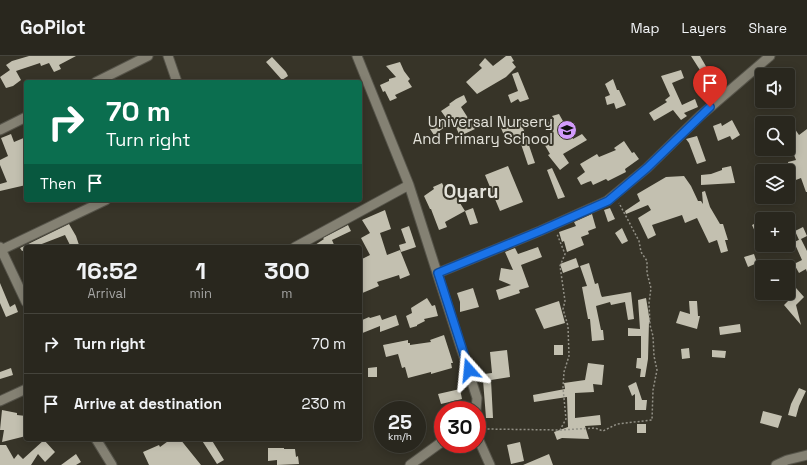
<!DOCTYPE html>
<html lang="en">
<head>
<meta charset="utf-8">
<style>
	body { margin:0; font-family:"Space Grotesk",sans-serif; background:#312f27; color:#f1f3f6; height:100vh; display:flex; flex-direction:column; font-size:15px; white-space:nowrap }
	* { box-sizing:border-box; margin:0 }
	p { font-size:13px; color:#a5a5a4 }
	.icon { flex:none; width:22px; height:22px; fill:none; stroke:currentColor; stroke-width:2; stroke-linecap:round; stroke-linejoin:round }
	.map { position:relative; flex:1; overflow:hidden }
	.panel { position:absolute; left:24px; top:189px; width:338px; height:196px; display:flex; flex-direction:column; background:#29271e; border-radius:4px; box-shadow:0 2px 10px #0003,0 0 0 1px #45443c }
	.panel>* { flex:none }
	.guide { position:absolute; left:24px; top:24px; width:338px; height:122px; border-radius:4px; box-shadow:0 2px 10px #0003,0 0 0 1px #45443c; background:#0b6e4f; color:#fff; overflow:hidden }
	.tools { position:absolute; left:755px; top:12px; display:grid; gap:8px }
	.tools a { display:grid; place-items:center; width:40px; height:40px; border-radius:4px; background:#29271e; box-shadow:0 2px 10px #0003,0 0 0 1px #45443c; font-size:20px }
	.speed { position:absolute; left:374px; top:345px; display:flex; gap:8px; font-size:20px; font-weight:700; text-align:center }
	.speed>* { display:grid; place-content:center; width:52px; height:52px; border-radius:50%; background:#29271e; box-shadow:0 2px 10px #0003,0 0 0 1px #45443c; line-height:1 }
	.speed small { font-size:10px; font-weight:400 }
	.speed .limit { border:6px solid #d22; background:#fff; color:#111 }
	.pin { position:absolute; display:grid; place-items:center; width:34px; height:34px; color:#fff; margin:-41px -17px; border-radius:50% 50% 50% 0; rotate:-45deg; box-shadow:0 0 4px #0007 }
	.pin .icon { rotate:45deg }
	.me { position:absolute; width:44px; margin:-22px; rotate:342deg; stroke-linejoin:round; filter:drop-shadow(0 0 3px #0008) }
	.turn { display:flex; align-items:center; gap:14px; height:84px; padding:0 16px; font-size:18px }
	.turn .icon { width:52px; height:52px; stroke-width:2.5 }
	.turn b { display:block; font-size:28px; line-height:34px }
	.then { display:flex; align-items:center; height:38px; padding:0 16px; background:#0003; gap:8px; font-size:15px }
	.eta { display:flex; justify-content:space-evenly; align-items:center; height:68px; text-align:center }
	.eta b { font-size:24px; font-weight:800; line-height:28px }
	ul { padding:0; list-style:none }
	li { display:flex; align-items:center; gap:12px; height:60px; padding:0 16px; border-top:1px solid #45443c }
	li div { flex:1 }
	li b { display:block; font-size:15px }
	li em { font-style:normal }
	header { display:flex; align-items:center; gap:24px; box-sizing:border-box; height:56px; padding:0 20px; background:#29271e; border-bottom:1px solid #45443c }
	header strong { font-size:19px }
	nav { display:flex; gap:22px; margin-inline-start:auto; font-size:14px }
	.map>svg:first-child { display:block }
</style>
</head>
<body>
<header>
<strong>GoPilot</strong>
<nav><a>Map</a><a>Layers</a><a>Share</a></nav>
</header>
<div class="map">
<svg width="807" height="409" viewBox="0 0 807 409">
	<rect width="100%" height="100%" fill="#373428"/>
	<path fill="#c3c0b0" d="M29 0H76L59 9 61 13 54 16 49 7 41 10 40 7 16 15 21 24 13 30 6 32 0 21 10 14 6 9 12 5Z
		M506 0H511L514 5 512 6 516 11 506 21 477 38 466 26 482 12 479 9 485 2 493 10Z
		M691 0H700L711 19 705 22Z
		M272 1 286 16 288 20 282 24 266 6Z
		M400 6 404 15 410 23 408 25 412 31 395 39 397 42 390 45 385 35 383 36 380 29 389 25V23L396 21 386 10Z
		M681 14 684 22 672 27 682 49 695 43 698 51 684 57 687 60 681 64 673 54 654 65 649 57 667 46 665 44 670 40 661 20Z
		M518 16 529 43 520 46 518 43 511 47 508 39 518 35 512 18Z
		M613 23 617 34H619L626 49 616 53 614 47 607 49 605 41 610 39 605 28Z
		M464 39 467 46 461 51 475 73 460 80 453 65 434 79 430 73 446 62 441 55 450 49 449 48 456 43Z
		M559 58 573 83 582 78 587 84 563 98 569 107 560 114 548 99 550 98 543 86 553 80 546 67 554 63 552 60Z
		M788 63 799 79 807 73V136H806L801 122 788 127V116L790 115 788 106 796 104 788 84Z
		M507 64 509 70 521 66 535 107 528 109 519 82 507 87 499 67Z
		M732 64 740 79 732 84 730 80 718 85 713 70 721 67 722 70Z
		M11 78 14 86 26 81V129L0 135V128L7 126 0 109V104L8 100 1 82Z
		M697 80 706 105 697 108 689 87 686 83Z
		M624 85 632 97 634 96 639 103 625 113 626 116 608 125 606 123 593 129 591 125 588 126 581 129 577 122 585 116 580 108 597 98 599 101 616 94 614 92Z
		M508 110 523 146 500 155 485 119Z
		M731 110 735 127 701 129V119L711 118 722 114V112Z
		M552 112 565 141 558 143 547 114Z
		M684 120 691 130 698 145H701L703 148 702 136 705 135 710 151 720 168H723L728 184H725L728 195 721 197 717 184 709 187 697 162 685 167 682 159 652 169 656 179 648 183 638 162 651 154 648 149 626 158 625 155 640 145 637 138 666 121Z
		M442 127 448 139 453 136 465 155 445 166 447 171 439 174 431 153H430L424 140 434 133 433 131Z
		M473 152 478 167 470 169 465 155Z
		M610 152 615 163 608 166 604 154Z
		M385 154 391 173 380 177 387 199 400 194 410 219 400 223 399 219 377 226 379 230 360 238V204L370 199 361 182 370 177 362 164Z
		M592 158 596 172 588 175 589 178 581 181 584 189 567 196 564 185 562 186 559 176 576 170 574 166Z
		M762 164V177L757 180 752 169Z
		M69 168 76 180 79 189 71 191 65 179 34 191H26V194L22 195 20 192Z
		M348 169 351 175 332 184 335 191H312L324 183 323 182Z
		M409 170 416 191 401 196 399 189 406 187 401 173Z
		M803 171 807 180 799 184 795 175Z
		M622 172 628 185 622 188 615 177Z
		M801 183 807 195V216L806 213 799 217 794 208 802 204 794 186Z
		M538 191 542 201 521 209 529 231 519 234 520 237 499 244 496 234 511 229 499 224 501 212 513 214 505 196 515 192 518 198Z
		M754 198 757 207 748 211 744 201Z
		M576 202 579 211 563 217 560 208Z
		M589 207 595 228 598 227 601 239 602 241 631 236 634 263 628 264 625 246 611 249 610 246 596 250 601 274H603L604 284 592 285 590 263H588L582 231 587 230 580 210Z
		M0 227 10 251 15 248 18 256 6 261 0 247Z
		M473 232 479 251 460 256V246L457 237Z
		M796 232 804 241 796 249 801 269 784 249 791 242 789 240Z
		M427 242 432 250 435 249 438 260 424 263 425 265 417 269V270L410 272 406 260 412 257 411 252Z
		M646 242 650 266H649L648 303 645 321H640L641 313 636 312 637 302H641V280H628V272L640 273 638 244Z
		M559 245 565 267 544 273 535 253Z
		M689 245H697L698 260H700L697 273 676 267 680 255 690 258Z
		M380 259 382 264 396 259 399 269 380 276V270L360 278V265L369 261 370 262Z
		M740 268 741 276 720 279 719 271Z
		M444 279 453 307H451L452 312 431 318V316L408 322 405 311 402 312 398 298 386 301 383 289 408 284V287H410V289L431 286 430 284Z
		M554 289H563V299H554Z
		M689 292 690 302 682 303 681 293Z
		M507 294 510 321 491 324 493 362H486L483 324 478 325 476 319 492 317 490 296Z
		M712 294 726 295 725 302 712 301Z
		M588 307 604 309 602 329 593 328 594 336 575 337V362L600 359 601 369 585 370 589 383 562 382 557 384 554 376 568 371 567 341 534 346 533 339 565 333 564 327 585 324Z
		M377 311V321H368V312Z
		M11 312 13 319 0 323V316Z
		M636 326 642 344H647L646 354H635V338L632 340 628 330Z
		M799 332 806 335 799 350 796 361 788 359 791 348Z
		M460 333 462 343 441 348 438 338Z
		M2 354 17 357V359L26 360V380L2 386 4 374H0Z
		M763 355 782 360 778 372 760 367Z
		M637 368H646V377H637Z
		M171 383H180L201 409H149L143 396 159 389 160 391Z
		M201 383H211L224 404 217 408Z
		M44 384 55 396 45 406 38 398 31 409H0V389H6L14 403 18 398 23 403Z
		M520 386 524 405 511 408 507 389Z
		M268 392H284V393H295L296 401 298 400 299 408 277 409V404L268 405Z
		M76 398 81 406 76 409H61Z
		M549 398 553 409H523Z"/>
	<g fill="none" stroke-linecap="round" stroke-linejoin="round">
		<g stroke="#555349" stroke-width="11">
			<path id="minor" d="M168 0 177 26
				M357 0 409 129 477 342 476 354
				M96 26 148 0
				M0 74 26 61
				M0 191 26 246
				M295 191 409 129
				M1 194 106 144
				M438 217 540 175 607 145 647 112 700 60 770 0
				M0 345 26 333
				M477 380 490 409
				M96 383 112 409
				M410 409 443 385
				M776 409 787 404 807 399"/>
		</g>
		<path stroke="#939187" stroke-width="1.5" stroke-dasharray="2 2" stroke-linecap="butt" d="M477 368 485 373 560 374 566 363 563 332 564 316 569 300 568 270 563 253 565 245 560 210 565 198 557 178
			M560 374 595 372 603 375 617 368 652 364 653 334 657 314 654 300 653 280 650 269 649 247 651 232 647 217V205L641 196 639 185 619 147"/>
		<use href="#minor" stroke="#848173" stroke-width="9"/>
	</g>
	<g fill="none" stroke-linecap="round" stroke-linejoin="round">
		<g stroke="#114b97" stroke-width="10">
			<path id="route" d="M469 314 438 217 540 175 608 145 647 112 710 51"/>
		</g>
		<use href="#route" stroke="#1a73e8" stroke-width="7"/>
	</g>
	<defs>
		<g id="school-disc" transform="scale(1)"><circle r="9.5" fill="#d39cfd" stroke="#373428"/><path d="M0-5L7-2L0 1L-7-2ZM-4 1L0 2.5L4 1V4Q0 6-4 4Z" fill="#111"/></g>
	</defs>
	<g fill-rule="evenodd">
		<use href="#school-disc" x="567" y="74"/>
	</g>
	<g text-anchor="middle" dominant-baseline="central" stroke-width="4" stroke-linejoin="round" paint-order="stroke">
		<g font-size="15" fill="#e3e2da" stroke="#373428" text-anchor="end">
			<text x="553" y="65">Universal Nursery<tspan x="553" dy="17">And Primary School</tspan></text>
		</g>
		<g font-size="19" font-weight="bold" fill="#e3e2da" stroke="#373428">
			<text x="471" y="135">Oyaru</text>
		</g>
	</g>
</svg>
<div class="tools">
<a><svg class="icon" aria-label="sound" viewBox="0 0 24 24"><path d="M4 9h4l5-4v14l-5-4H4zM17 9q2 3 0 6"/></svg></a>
<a><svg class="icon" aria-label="search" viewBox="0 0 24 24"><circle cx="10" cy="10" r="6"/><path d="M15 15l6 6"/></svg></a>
<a><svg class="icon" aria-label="layers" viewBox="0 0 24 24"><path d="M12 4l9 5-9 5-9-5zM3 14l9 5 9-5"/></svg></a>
<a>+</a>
<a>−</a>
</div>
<div class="speed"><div>25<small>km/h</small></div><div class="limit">30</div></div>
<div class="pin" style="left:710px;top:51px;background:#d93025"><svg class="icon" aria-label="arrive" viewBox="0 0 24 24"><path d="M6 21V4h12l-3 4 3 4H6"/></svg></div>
<svg class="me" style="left:469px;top:314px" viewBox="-20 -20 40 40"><path d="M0-17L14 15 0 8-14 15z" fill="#1a73e8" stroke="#fff" stroke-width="4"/></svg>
<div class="guide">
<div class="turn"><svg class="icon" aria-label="right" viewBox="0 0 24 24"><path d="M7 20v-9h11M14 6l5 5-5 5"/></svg><div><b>70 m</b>Turn right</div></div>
<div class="then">Then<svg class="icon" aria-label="arrive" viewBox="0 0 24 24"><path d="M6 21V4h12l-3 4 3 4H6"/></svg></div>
</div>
<section class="panel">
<div class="eta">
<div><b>16:52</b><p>Arrival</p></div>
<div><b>1</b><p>min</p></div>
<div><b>300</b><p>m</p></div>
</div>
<ul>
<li><svg class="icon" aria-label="right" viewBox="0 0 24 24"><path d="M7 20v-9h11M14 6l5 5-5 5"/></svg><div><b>Turn right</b></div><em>70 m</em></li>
<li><svg class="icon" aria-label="arrive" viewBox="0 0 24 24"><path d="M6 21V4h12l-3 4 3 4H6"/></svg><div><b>Arrive at destination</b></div><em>230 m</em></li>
</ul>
</section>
</div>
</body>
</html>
